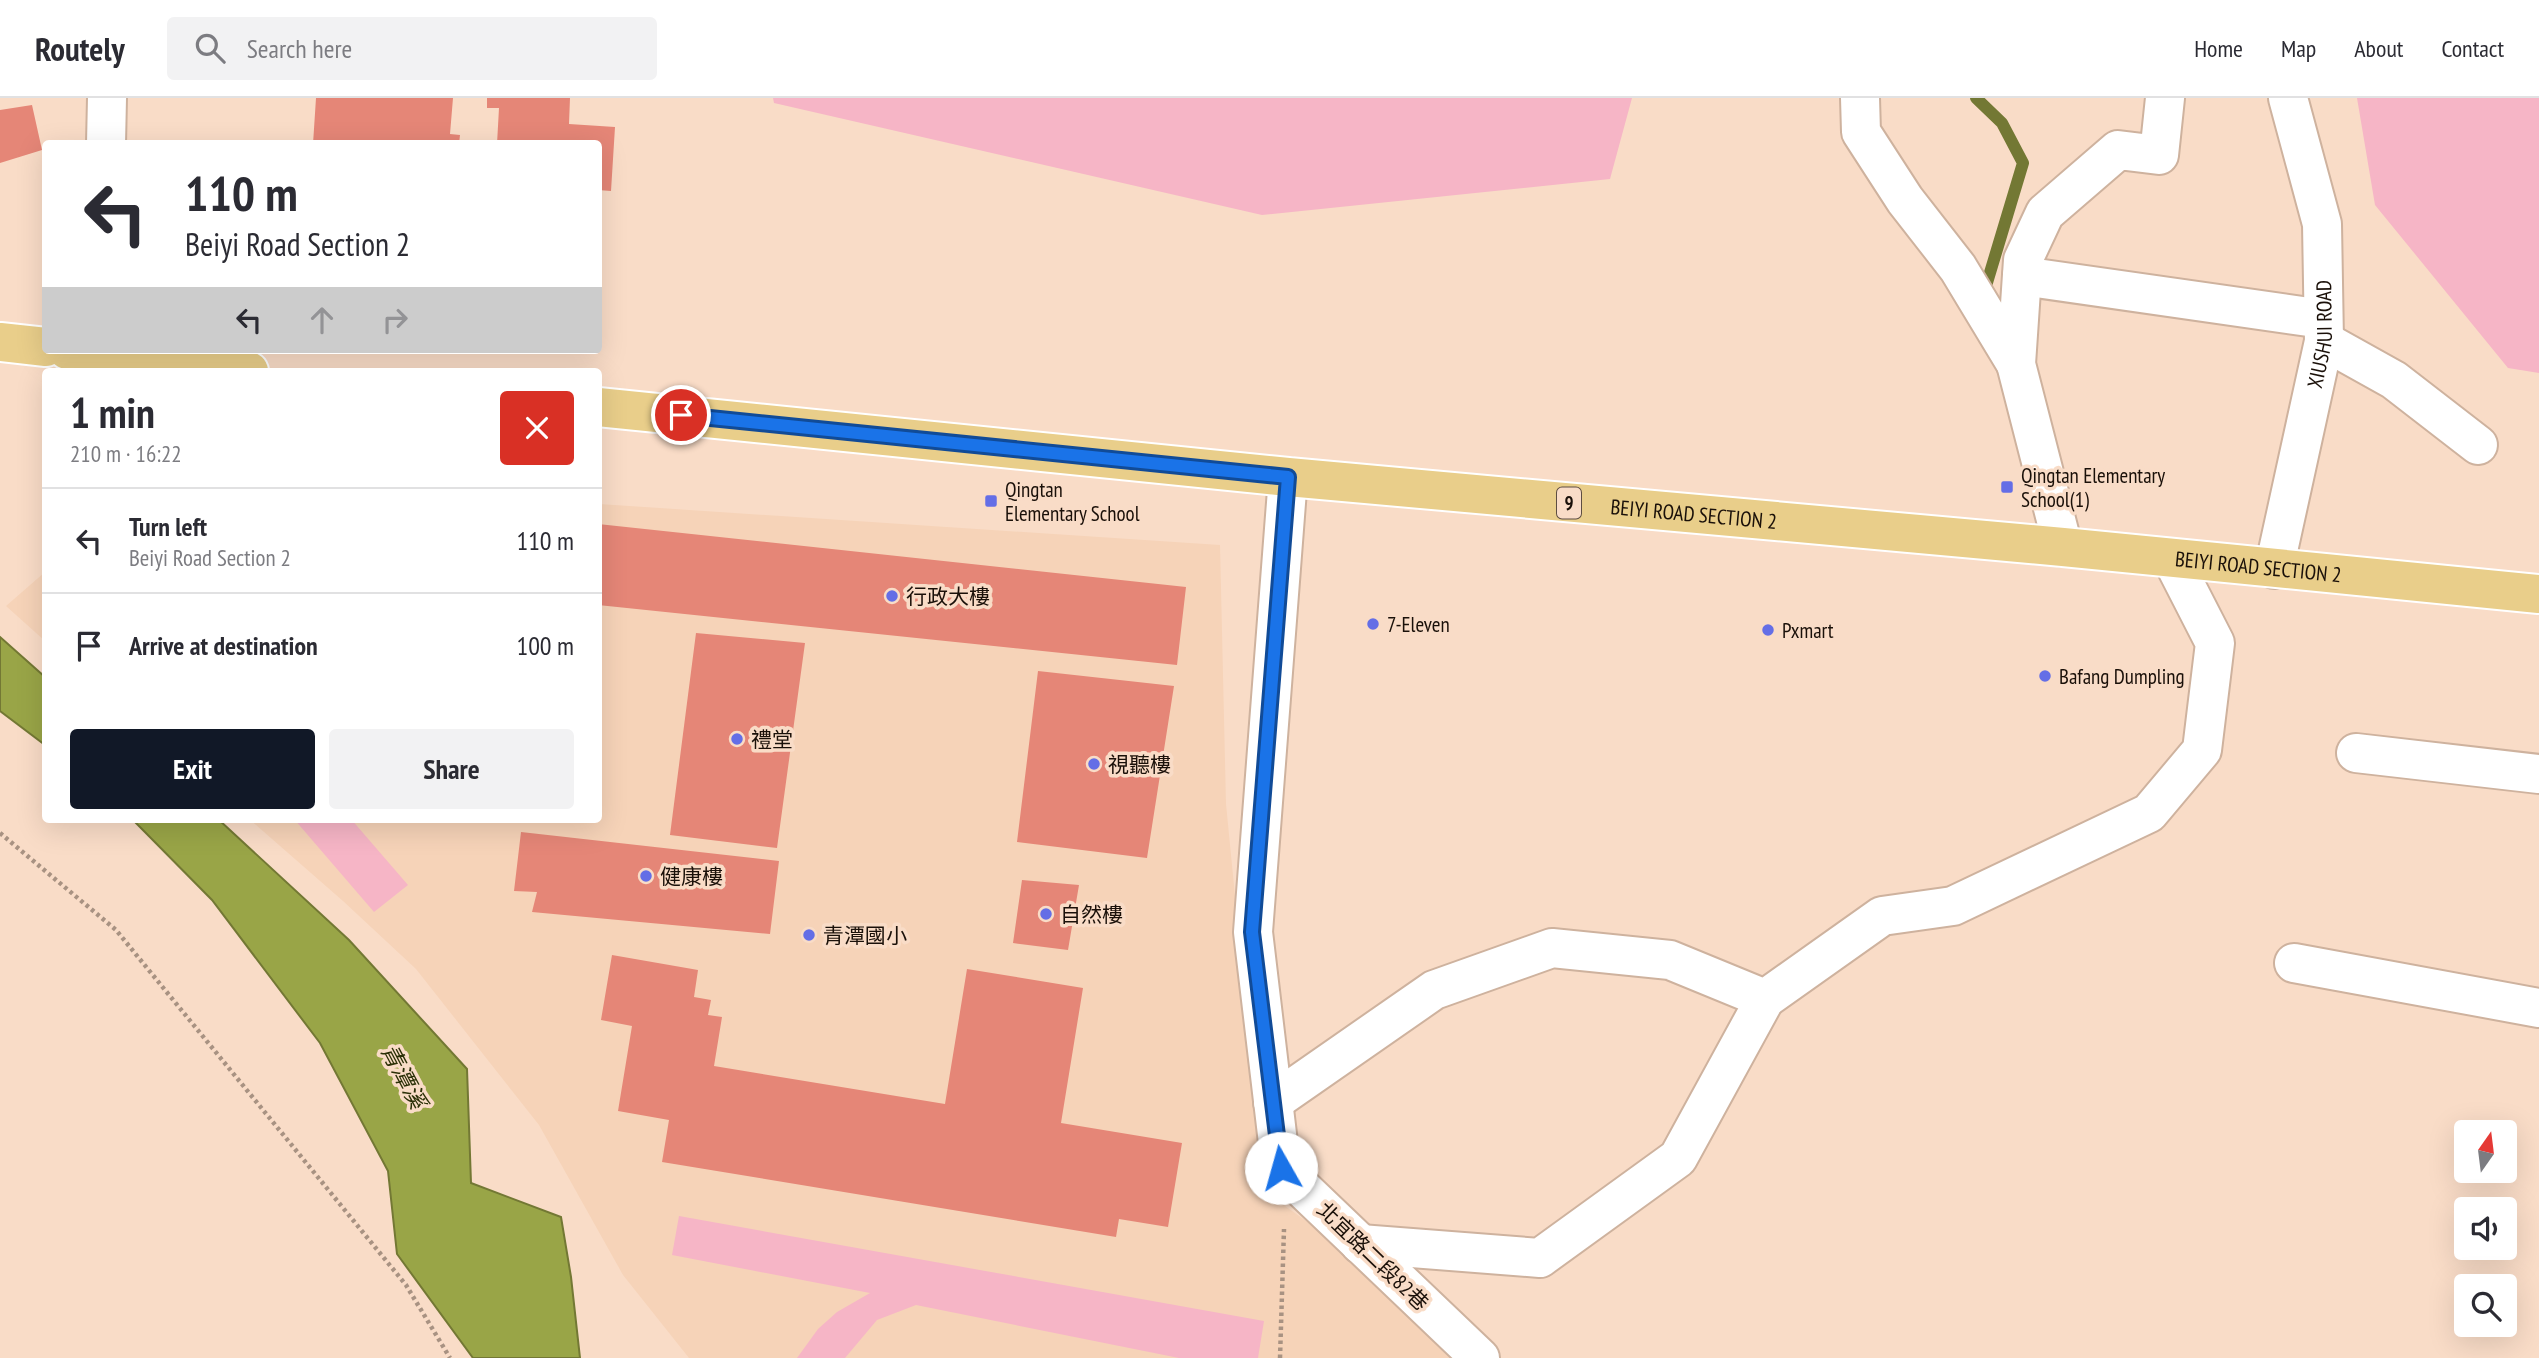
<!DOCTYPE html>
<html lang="en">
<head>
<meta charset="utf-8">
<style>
	body { margin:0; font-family:"PT Sans Narrow","Noto Sans TC",sans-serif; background:#f2f2f3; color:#2b2b33; height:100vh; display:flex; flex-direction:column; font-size:26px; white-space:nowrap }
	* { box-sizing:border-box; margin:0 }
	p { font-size:23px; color:#7c7c81 }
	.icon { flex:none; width:38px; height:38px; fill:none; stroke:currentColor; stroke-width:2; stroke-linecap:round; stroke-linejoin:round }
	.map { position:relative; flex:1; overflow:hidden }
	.sheet { position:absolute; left:42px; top:270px; width:560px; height:455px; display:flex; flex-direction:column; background:#fff; border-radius:7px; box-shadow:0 7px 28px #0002 }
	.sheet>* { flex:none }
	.guide { position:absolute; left:42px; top:42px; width:560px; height:214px; border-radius:7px; box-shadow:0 7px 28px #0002; background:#fff; color:#2b2b33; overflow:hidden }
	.needle { width:46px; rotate:14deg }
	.controls { position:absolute; left:2454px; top:1022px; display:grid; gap:14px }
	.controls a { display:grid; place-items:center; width:63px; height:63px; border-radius:7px; background:#fff; box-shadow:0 7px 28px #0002; font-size:35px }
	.pin { position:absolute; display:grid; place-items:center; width:60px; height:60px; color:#fff; margin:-30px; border:4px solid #fff; border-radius:50%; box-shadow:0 2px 7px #0007 }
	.me { position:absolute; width:77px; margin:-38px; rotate:353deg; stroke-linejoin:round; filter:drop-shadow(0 0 5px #0008) }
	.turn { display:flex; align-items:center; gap:24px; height:147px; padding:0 28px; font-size:32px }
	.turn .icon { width:91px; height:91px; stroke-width:2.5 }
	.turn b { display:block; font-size:49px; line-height:60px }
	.lanes { display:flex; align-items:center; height:66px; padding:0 28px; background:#0003; justify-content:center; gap:35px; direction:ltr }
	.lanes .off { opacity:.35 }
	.round { display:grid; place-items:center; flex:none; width:74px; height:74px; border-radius:7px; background:#f2f2f3 }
	.overview { display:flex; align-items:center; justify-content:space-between; height:119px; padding:0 28px }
	h1 { font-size:42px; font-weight:600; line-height:52px }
	.primary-button { display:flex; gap:14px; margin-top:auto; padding:14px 28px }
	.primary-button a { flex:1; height:80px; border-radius:7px; background:#111827; color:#fff; font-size:28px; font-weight:600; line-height:80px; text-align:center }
	.primary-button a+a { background:#f2f2f3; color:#2b2b33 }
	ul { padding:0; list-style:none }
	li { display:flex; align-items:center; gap:21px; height:105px; padding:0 28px; border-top:2px solid #e1e1e2 }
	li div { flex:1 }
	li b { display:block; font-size:26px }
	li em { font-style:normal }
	header { display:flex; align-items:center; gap:42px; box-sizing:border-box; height:98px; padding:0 35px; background:#fff; border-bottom:2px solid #e1e1e2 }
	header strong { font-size:33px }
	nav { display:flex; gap:38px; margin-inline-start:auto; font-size:24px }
	.search { width:490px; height:63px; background:#f2f2f3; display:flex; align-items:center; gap:18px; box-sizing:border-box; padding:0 24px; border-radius:7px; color:#7c7c81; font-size:26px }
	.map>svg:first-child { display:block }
</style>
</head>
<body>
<header>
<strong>Routely</strong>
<div class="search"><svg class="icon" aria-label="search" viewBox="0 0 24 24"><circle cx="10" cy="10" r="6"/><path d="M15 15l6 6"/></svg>Search here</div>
<nav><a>Home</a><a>Map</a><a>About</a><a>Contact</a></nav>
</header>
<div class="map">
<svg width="2539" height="1260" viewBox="0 0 2539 1260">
	<rect width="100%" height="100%" fill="#f9dcc7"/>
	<path fill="#f6d3b8" d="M599 406 1220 447 1226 706 1264 1093 1344 1150 1458 1260H689L623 1177 539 1027 416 871 343 803 249 721H598Z
		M45 474V543L6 508Z"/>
	<path fill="#f6b5c6" d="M773 0H1632L1610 81 1262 117 774 5Z
		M2357 0H2539V275L2508 270 2375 107Z
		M294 721H351L408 787 374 814Z
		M679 1118 1264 1223 1258 1260H1179L916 1207 877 1222 845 1260H797L818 1231 837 1214 870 1195 672 1157Z"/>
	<path fill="#99a547" stroke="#737834" stroke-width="2" d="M0 539 45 579V647L0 613Z
		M132 721H218L349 842 467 971 471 1085 561 1119 571 1179 580 1260H473L397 1156 388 1073 320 945 212 802Z"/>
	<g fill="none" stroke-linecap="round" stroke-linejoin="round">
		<path stroke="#737834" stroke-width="12" d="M1976 0 2002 25 2023 65 1986 188"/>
	</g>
	<path fill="#e58677" d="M316 0H453L450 36 460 37 459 46H313Z
		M487 0H570L569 26 615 29 611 93 598 92V46H497L499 10H487Z
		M32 7 42 52 0 65V12Z
		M598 426 1186 489 1177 567 598 507Z
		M696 535 805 545 777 750 670 737Z
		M1038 573 1174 588 1147 760 1017 744Z
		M521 734 779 763 770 836 532 814 537 794 514 793Z
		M1022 782 1079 787 1068 852 1013 845Z
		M612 857 698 872 694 899 711 902 708 917 722 919 714 968 945 1006 967 871 1083 890 1061 1025 1182 1045 1168 1129 1119 1121 1116 1139 662 1064 669 1022 618 1013 632 928 601 922Z"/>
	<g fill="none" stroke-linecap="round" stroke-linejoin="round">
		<g stroke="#ceb29e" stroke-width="42">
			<g id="minor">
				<path d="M1860 0 1861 34 1905 102 1958 170 2016 266"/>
				<path d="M106 46 107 0"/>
				<path d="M2022 178 2323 221"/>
				<path d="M2324 243 2394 282 2478 347"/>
				<path d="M1288 379 1253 834 1281 1070 1480 1260"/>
				<path d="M2063 449 2016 266 2023 162 2045 115 2118 52 2159 57 2165 0"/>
				<path id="s1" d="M2274 471 2324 243 2322 126 2288 0"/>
				<path d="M2356 655 2539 676"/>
				<path d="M2294 865 2539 910"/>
				<path d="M1273 1004 1434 892 1552 850 1670 862 1765 901 1882 818 1953 808 2149 715 2202 652 2215 545 2172 461"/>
				<path d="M1360 1146 1540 1160 1678 1060 1765 901"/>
			</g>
		</g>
		<g stroke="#fff" stroke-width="42">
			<g id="major">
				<path d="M0 244 46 249"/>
				<path d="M67 252 249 273"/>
				<path id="s2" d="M598 309 1288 379 2063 449 2539 496"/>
			</g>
		</g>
		<path stroke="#a89282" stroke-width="4.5" stroke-dasharray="3.5 3.5" stroke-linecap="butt" d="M0 735 116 832 406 1187 450 1260
			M1280 1260 1284 1131"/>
		<use href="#minor" stroke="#fff" stroke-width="38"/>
		<use href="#major" stroke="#e9ce8a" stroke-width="38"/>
	</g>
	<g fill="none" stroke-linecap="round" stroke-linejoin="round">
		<g stroke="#114b97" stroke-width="18">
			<path id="route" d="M681 317 1288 379 1252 834 1281 1070"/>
		</g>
		<use href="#route" stroke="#1a73e8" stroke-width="12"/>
	</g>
	<g fill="#646ee6" stroke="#f9dcc7" stroke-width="2.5">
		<rect x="2000" y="382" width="14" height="14" rx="3.5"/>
		<rect x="984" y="396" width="14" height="14" rx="3.5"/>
		<circle cx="892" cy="498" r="7"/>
		<circle cx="1373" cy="526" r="7"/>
		<circle cx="1768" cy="532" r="7"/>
		<circle cx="2045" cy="578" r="7"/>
		<circle cx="737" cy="641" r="7"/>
		<circle cx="1094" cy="666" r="7"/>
		<circle cx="646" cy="778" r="7"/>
		<circle cx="1046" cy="816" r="7"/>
		<circle cx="809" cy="837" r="7"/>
	</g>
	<g text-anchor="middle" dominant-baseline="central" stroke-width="7" stroke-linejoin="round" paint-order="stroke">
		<rect fill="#f9dcc7" stroke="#5d4d42" stroke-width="2" x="1557" y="389.5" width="24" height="31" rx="5"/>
		<g font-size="19" font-weight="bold" fill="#1a1009">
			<text x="1569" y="405">9</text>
		</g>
		<g font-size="21" fill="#1a1009" stroke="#f9dcc7">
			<text stroke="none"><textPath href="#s1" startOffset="240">XIUSHUI ROAD</textPath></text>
			<text stroke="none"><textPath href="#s2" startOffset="1101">BEIYI ROAD SECTION 2</textPath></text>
			<text stroke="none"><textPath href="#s2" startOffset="1668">BEIYI ROAD SECTION 2</textPath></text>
			<text transform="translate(1373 1158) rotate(44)">北宜路二段82巷</text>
		</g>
		<g font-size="21" fill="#1a1009" stroke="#f9dcc7" text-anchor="start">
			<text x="2021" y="377">Qingtan Elementary<tspan x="2021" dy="24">School(1)</tspan></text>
			<text x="1005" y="391">Qingtan<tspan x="1005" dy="24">Elementary School</tspan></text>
			<text x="906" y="498">行政大樓</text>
			<text x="1387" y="526">7-Eleven</text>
			<text x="1782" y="532">Pxmart</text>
			<text x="2059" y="578">Bafang Dumpling</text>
			<text x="751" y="641">禮堂</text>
			<text x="1108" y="666">視聽樓</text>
			<text x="660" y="778">健康樓</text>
			<text x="1060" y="816">自然樓</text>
			<text x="823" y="837">青潭國小</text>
		</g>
		<g font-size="23" font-style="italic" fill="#2b3007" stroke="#f9dcc7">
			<text transform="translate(404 978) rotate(62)">青潭溪</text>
		</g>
	</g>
</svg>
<div class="controls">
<a><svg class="needle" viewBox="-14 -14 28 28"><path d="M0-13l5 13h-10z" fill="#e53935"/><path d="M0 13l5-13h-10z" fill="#7c7c81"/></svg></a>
<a><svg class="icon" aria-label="sound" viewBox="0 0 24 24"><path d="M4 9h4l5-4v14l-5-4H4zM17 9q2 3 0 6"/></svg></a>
<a><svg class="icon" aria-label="search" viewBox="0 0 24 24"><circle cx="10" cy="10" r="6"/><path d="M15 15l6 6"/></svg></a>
</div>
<div class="pin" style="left:681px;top:317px;background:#d93025"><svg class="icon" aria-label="arrive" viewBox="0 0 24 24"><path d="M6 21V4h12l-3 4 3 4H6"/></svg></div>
<svg class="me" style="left:1281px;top:1070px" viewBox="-20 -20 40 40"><circle r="19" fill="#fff"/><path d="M0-13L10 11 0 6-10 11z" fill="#1a73e8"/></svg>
<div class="guide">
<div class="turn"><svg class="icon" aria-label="left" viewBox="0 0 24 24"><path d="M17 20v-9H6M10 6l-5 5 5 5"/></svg><div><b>110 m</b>Beiyi Road Section 2</div></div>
<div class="lanes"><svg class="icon" aria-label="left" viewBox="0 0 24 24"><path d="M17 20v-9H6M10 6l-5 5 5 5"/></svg><svg class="icon off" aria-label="ahead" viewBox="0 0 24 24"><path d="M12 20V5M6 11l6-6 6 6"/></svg><svg class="icon off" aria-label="right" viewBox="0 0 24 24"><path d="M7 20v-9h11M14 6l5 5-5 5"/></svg></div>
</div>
<section class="sheet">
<div class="overview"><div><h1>1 min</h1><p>210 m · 16:22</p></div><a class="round" style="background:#d93025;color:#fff"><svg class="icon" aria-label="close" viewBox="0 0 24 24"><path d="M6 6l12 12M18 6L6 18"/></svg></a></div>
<ul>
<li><svg class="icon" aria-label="left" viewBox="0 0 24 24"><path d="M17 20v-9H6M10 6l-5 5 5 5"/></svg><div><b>Turn left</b><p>Beiyi Road Section 2</p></div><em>110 m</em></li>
<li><svg class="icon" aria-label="arrive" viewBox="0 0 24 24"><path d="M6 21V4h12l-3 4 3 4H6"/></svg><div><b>Arrive at destination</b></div><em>100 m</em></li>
</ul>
<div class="primary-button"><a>Exit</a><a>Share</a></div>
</section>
</div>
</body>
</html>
